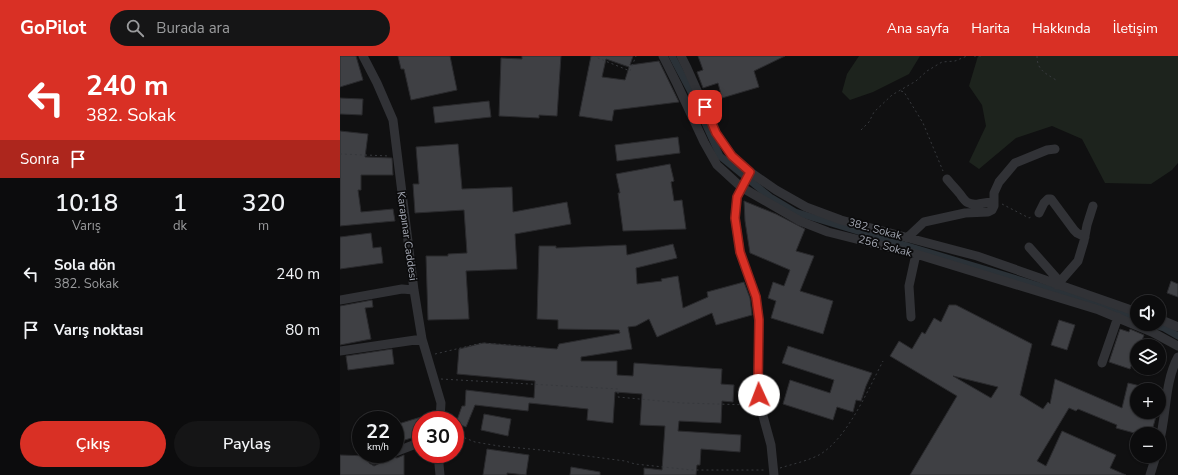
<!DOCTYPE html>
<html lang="tr">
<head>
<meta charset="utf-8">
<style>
	body { margin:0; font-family:"Nunito Sans",sans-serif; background:#151516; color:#f1f3f6; height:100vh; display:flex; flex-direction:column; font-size:15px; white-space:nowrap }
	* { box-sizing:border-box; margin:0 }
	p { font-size:13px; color:#9a9b9d }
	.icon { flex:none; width:22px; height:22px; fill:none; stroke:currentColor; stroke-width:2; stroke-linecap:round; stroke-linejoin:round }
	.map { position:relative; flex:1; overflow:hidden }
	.panel { display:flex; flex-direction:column; background:#0c0c0d; width:340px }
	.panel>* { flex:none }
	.hud { background:#d93025; color:#fff; overflow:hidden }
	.fabs { position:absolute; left:790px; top:239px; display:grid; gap:8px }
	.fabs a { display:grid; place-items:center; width:36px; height:36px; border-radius:50%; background:#0c0c0d; box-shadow:0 1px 3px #0004,0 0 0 1px #2c2c2e; font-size:20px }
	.speed { position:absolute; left:12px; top:355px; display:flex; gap:8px; font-size:20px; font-weight:700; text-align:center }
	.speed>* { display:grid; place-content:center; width:52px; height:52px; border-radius:50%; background:#0c0c0d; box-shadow:0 1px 3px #0004,0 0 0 1px #2c2c2e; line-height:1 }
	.speed small { font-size:10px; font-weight:400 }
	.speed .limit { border:6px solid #d22; background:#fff; color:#111 }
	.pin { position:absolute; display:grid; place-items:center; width:34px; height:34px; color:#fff; margin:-17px; border-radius:8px; box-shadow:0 2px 6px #0006 }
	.me { position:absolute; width:44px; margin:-22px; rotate:358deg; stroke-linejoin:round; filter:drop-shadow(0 0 3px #0008) }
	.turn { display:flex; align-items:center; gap:14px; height:84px; padding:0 20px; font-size:18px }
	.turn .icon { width:52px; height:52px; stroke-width:2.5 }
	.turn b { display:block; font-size:28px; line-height:34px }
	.then { display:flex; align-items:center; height:38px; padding:0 20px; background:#0003; gap:8px; font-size:15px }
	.eta { display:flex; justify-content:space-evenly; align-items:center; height:68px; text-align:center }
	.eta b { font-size:24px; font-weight:600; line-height:28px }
	.cta { display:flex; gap:8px; margin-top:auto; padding:8px 20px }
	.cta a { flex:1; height:46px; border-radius:24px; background:#d93025; color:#fff; font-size:16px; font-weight:600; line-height:46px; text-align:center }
	.cta a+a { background:#151516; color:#f1f3f6 }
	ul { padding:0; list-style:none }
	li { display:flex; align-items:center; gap:12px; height:56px; padding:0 20px }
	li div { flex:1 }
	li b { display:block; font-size:15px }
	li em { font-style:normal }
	header { display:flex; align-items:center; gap:24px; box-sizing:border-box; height:56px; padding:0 20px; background:#d93025; color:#fff }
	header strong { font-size:19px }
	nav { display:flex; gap:22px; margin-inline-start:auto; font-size:14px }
	.search { width:280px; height:36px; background:#151516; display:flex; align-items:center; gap:10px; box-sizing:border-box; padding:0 14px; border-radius:22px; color:#9a9b9d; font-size:15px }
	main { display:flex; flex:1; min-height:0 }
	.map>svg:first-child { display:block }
</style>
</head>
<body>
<header>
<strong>GoPilot</strong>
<div class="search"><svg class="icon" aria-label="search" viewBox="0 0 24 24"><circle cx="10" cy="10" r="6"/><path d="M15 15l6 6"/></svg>Burada ara</div>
<nav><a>Ana sayfa</a><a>Harita</a><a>Hakkında</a><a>İletişim</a></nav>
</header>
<main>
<section class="panel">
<div class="hud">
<div class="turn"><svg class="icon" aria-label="left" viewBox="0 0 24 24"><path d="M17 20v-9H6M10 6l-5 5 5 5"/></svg><div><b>240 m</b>382. Sokak</div></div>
<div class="then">Sonra<svg class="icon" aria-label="arrive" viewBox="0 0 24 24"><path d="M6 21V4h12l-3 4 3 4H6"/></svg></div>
</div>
<div class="eta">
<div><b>10:18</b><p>Varış</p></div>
<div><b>1</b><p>dk</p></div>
<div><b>320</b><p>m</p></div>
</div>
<ul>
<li><svg class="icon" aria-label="left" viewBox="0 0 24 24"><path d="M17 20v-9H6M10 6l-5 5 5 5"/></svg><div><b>Sola dön</b><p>382. Sokak</p></div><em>240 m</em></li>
<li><svg class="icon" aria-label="arrive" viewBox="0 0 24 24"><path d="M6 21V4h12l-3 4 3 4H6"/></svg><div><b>Varış noktası</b></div><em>80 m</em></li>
</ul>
<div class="cta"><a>Çıkış</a><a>Paylaş</a></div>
</section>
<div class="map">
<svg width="838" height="419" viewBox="0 0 838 419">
	<rect width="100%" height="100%" fill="#101011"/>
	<path fill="#1d231d" d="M519 0H580L569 18 533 36 510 44 502 36 507 18Z
		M638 0H838V107L832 114 811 128 765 127 742 83 712 70 676 82 639 113 629 106 646 70 642 49 629 30Z"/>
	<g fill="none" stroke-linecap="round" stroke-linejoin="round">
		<path stroke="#2b3238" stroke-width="7" d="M332 0 350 34 380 100 430 141 455 156 726 238 797 263
			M811 268 824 272 838 280"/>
	</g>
	<path fill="#3f4044" stroke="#2a2a2d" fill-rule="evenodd" d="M0 0H16L23 24 0 31Z
		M58 0H110L117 34 71 44 64 13H61Z
		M182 0H221L217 60 199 59V62L159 60 161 2 182 3Z
		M251 0H293L290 9 319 5 339 46 274 54 272 65 239 60ZM266 3 289 11 285 24 262 21Z
		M358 0H445L414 15 419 31 382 42 378 27 363 32 357 16 363 14Z
		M0 42 23 43 22 59 0 58Z
		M149 45 151 61 95 67 93 51Z
		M0 75 28 78 25 101 52 102 53 119H21V134H18L21 156 53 153 55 165 0 170Z
		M338 81 340 97 277 105 275 89Z
		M118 88 122 133 172 131 173 156 227 146 231 168 175 178 177 213 126 215 129 263 88 264 86 200H108V198L127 197 124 154 75 157 73 128H79L76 91Z
		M330 108 334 125 331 126 334 145 342 144 346 173 283 175 278 137H280L276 118Z
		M404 145 436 158 465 173 456 195 474 200 460 235 493 245 483 278 431 262 436 245 428 242 433 226 444 230 450 214 410 197 405 165Z
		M31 177 33 192 41 191 43 207 0 213V181Z
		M333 188 337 202 296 212 297 228 322 225 321 223 338 220 343 252 368 241 367 236 404 226 410 242 412 259 376 269 372 257 317 281 309 263 296 270 288 271 292 293 241 301V305H277V319L293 320 294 307 382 313 381 328 394 329 393 346 382 345 381 367 339 365 338 375 401 379 400 396 361 393 360 409H357L356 419H304V412L322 414 325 370 300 369 302 338 275 336 273 367 247 364 248 353 189 347 188 355 135 349 126 371 116 367 122 350H125L126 334 194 342 195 325 117 318 119 293 143 287 217 293 219 288 280 277 279 274 218 273V264L197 263 199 190H216V192L286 189 287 199Z
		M831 225 838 228V241L827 237Z
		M32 244 33 251 25 252 31 283 0 289V250Z
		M609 249H616L692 288 680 339 703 353 708 346 710 348 715 323 782 352 788 327 809 332V334H797V356H812L817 357 811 378H798L776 372 777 369 738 353 736 355 729 352 697 405 706 410 722 375 776 399 770 412 786 419H570L617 340 550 300 559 285 572 293 582 276 585 278 594 262 601 266ZM613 320 658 331 651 342Z
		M719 264 735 269 727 294 711 289Z
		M780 273 789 276 790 273 804 279 800 290H797V296L790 313 769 306Z
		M448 290 532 317 526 330 521 345 516 344 513 356 497 351 493 364 443 348 450 324 490 337 494 324 442 307Z
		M52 293 54 308 8 314 6 300Z
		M144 358 171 363 168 380 141 374Z
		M81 361V379L55 387V369Z
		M147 393 189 399 186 419 167 417V419H143Z
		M0 399 29 400V407L34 410 53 401 57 402 64 399V419H0Z
		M231 411 260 416V419H230Z"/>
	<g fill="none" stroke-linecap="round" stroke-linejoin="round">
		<path stroke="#37393d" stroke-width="1" stroke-dasharray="2 3" stroke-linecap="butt" d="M253 0 290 15 296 0
			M634 0H641
			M697 0C697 14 705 17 716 24
			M561 35 564 36 583 67 603 115
			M521 74 529 66 534 56 552 39 576 25 587 15 602 6 615 5 627 0
			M0 98 50 100
			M662 148 689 162 693 160
			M95 298 142 287 196 291
			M101 323 278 333V341L342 347 411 349
			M115 378 135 386 159 390 201 394 285 405 295 408 352 414H425
			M440 412C453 408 467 405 479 399 507 383 528 334 543 305"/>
		<path stroke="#313236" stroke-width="9" d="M23 0 37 27 53 64 74 234 82 283 101 347 100 364
			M323 0 337 28 364 86 377 109 401 131 460 165 488 176 576 198 759 254 812 276 838 290
			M341 0 347 12 376 77 392 100 410 116 436 134 466 151 501 164 637 200 797 256
			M410 116 397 141 395 162 400 196 416 241 419 264 418 329 420 349 431 389 434 419
			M607 123C611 128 616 133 620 138 625 145 627 149 638 148 643 147 647 146 654 146
			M699 157 704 147 708 143H711L734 174 737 177 745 181
			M567 182 584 166 625 157 648 156 652 154 654 150V137L659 126 675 107 707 94 715 93
			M689 191 720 226
			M717 229 738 205 744 185 747 169 753 150
			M0 244 62 233 74 234
			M571 261 569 230 576 198
			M819 263 838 271
			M0 295 82 283
			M762 307 778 261
			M819 387C827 359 824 327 838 301
			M55 396 81 386
			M98 398 100 419
			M34 404 48 398
			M810 419 816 400"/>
	</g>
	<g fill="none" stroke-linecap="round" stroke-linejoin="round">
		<g stroke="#8d1f18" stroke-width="10">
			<path id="route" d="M365 51 376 77 392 100 410 116 397 141 395 162 400 196 416 241 419 264 418 329 419 339"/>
		</g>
		<use href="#route" stroke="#d93025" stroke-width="7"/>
	</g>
	<g text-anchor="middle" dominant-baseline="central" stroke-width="3.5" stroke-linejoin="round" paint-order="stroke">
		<g font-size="11" fill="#a2a6b1" stroke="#0b0b0c">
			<text transform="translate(535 173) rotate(15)">382. Sokak</text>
			<text transform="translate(67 180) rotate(82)">Karapınar Caddesi</text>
			<text transform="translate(545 190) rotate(15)">256. Sokak</text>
		</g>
	</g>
</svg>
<div class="fabs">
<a><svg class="icon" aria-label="sound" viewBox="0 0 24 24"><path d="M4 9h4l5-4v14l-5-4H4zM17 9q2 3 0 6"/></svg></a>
<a><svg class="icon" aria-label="layers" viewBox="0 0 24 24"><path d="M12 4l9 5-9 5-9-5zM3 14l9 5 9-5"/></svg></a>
<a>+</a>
<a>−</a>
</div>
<div class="speed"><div>22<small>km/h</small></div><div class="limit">30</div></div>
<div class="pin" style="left:365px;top:51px;background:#d93025"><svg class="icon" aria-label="arrive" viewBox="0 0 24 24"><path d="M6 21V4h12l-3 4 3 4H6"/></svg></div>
<svg class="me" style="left:419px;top:339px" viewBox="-20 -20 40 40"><circle r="19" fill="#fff"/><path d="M0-13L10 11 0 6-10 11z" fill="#d93025"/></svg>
</div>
</main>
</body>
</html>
